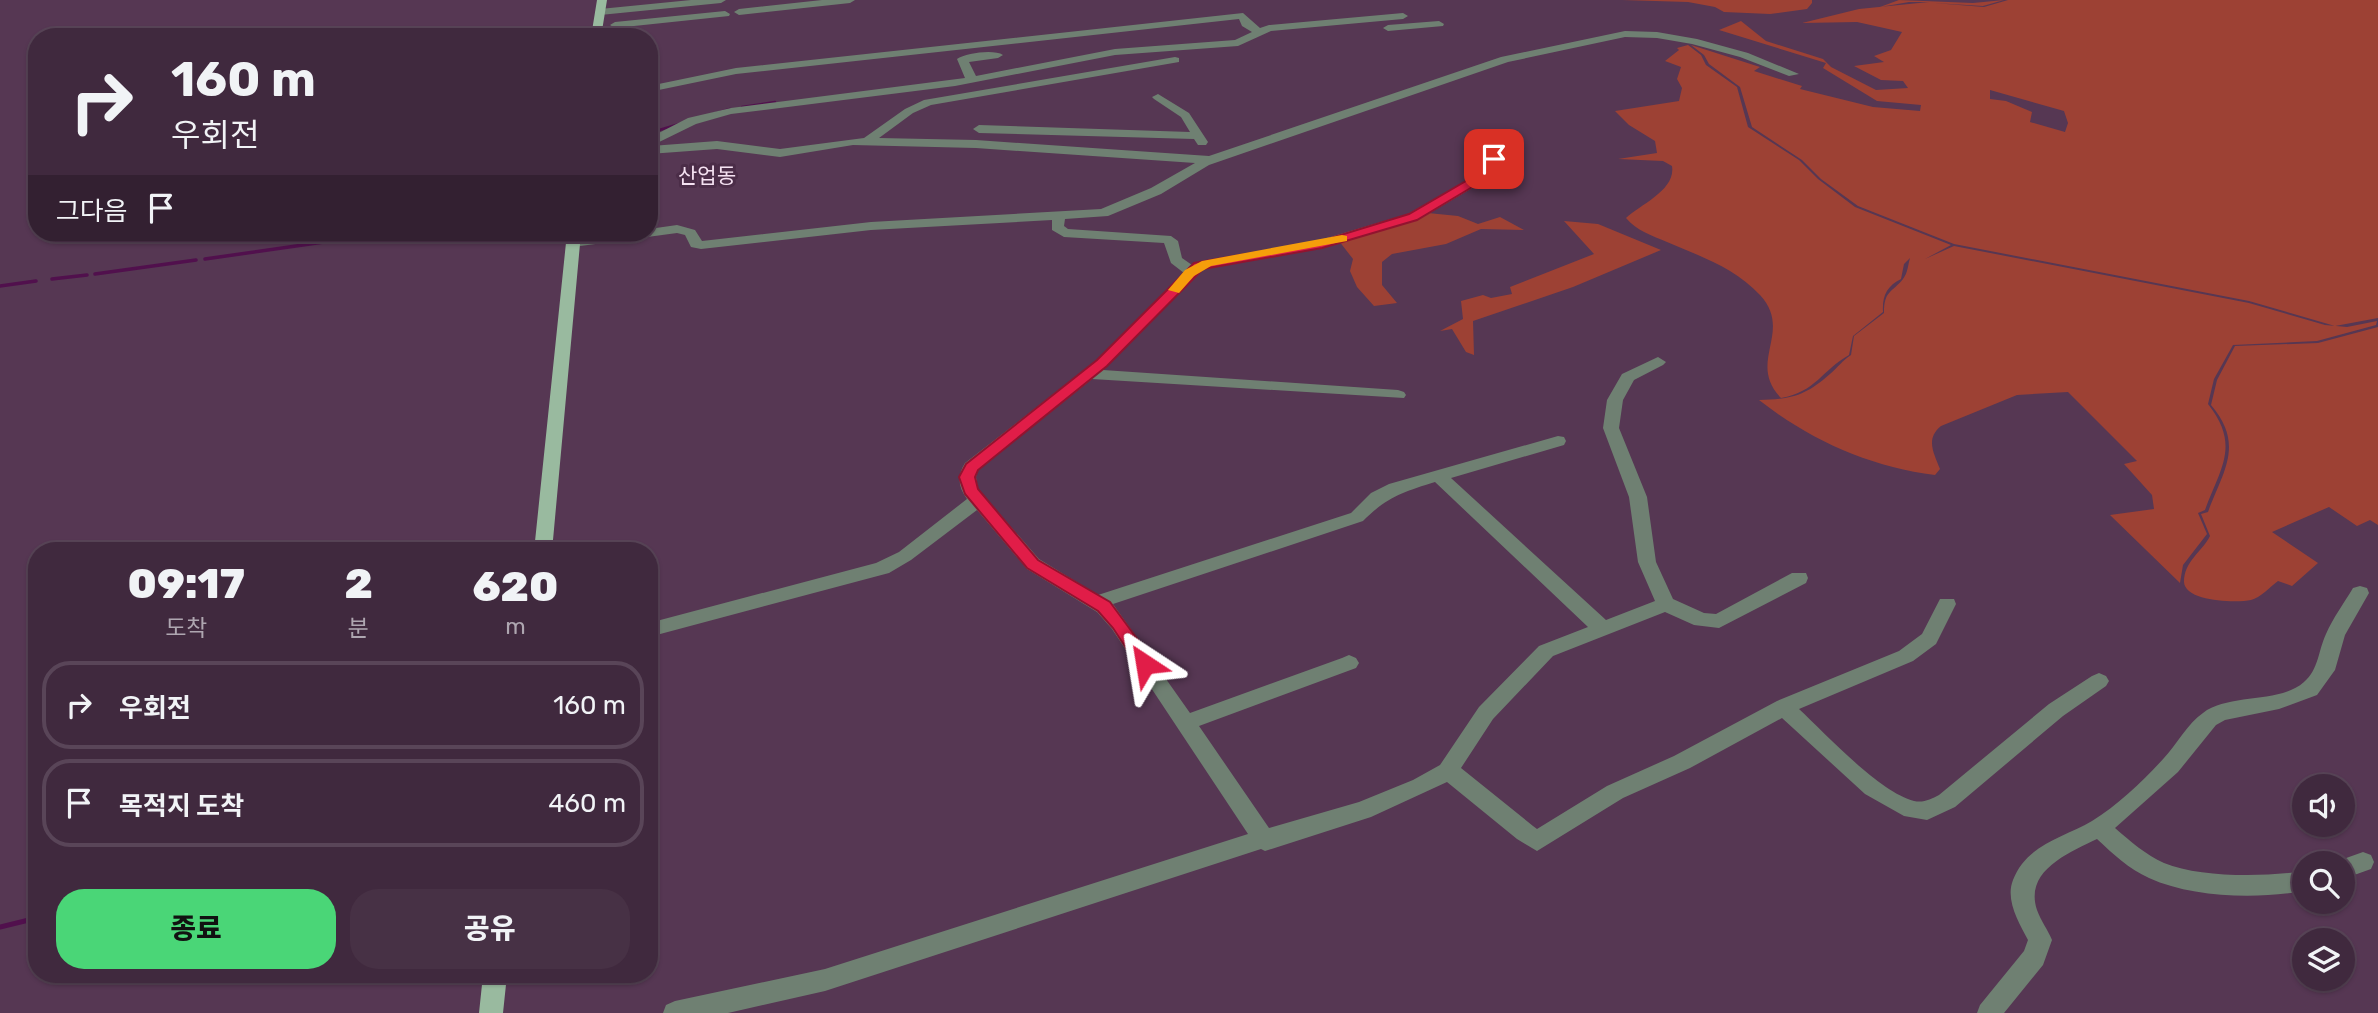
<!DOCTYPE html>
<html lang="ko">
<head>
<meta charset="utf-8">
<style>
	body { margin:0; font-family:Rubik,"Noto Sans KR",sans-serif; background:#473145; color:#f1f3f6; height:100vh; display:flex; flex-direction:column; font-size:26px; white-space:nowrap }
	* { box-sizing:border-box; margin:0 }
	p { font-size:23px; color:#aea6b0 }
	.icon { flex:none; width:38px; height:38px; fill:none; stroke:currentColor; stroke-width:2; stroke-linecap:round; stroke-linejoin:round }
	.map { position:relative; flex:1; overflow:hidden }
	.details { position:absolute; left:28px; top:542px; width:630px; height:441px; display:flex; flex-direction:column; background:#40293e; border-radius:28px; box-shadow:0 2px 5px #0004,0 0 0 2px #594558 }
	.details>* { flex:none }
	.guide { position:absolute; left:28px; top:28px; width:630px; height:214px; border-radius:28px; box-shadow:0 2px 5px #0004,0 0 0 2px #594558; background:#40293e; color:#f1f3f6; overflow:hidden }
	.controls { position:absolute; left:2292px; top:774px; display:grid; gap:14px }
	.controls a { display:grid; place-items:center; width:63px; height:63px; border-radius:50%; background:#40293e; box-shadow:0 2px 5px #0004,0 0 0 2px #594558; font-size:35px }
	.pin { position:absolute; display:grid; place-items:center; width:60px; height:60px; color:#fff; margin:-30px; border-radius:14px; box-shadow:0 4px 10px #0006 }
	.me { position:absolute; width:77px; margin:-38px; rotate:327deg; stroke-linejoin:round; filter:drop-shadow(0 0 5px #0008) }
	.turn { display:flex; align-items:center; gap:24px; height:147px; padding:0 28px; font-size:32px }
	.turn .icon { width:91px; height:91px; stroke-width:2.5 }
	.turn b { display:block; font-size:49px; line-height:60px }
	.then { display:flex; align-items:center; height:66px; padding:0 28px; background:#0003; gap:14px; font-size:26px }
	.eta { display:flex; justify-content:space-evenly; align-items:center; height:119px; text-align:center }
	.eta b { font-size:42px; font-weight:800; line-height:49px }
	.cta { display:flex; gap:14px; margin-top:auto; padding:14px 28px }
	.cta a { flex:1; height:80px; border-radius:28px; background:#4ad677; color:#111; font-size:28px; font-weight:800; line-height:80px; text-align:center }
	.cta a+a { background:#473145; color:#f1f3f6 }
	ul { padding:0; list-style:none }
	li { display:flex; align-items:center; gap:21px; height:88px; margin:0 14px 10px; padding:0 14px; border:4px solid #594558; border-radius:28px }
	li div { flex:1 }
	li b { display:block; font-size:26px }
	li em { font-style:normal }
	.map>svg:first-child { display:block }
</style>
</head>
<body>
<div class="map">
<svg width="2378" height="1013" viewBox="0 0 2378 1013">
	<rect width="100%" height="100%" fill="#563753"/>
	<path fill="#9d4134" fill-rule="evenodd" d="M1622 0H1812V3L1807 9 1770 14 1724 12 1715 7 1688 2Z
		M1899 0 1973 3 2004 0 1983 6 1934 3 1984 7 2008 0H2378V318L2335 326 2249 301 1954 244 1858 206 1821 179 1802 160 1752 127 1740 87 1709 64 1704 55 1691 45 1760 67 1754 71 1802 86 1800 89 1873 107 1920 111 1921 105 1877 101 1823 68 1826 63 1719 30 1741 21 1766 41 1823 59 1831 67 1876 90 1908 88 1903 81 1881 80 1854 66 1884 62 1874 56 1891 50 1902 32 1857 22 1802 23 1859 9 1929 2H1909L1880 7ZM1990 90 2064 111 2068 123 2065 132 2030 122 2032 112 2006 101 1990 99Z
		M1688 45 1701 55 1706 65 1737 87 1748 127 1799 160 1818 179 1855 207 1951 245 1925 259 1954 246 2249 303 2325 325 2347 327 2377 321 2376 325 2317 341 2233 345 2214 379 2208 404C2241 446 2220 468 2205 510L2198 513 2207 534 2183 565 2180 583 2110 515 2154 509 2152 495 2124 464 2137 461 2068 392 2017 395 1941 426C1925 439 1934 453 1940 469L1935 475C1870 467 1810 440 1759 400 1792 399 1805 396 1830 374 1838 367 1842 361 1851 355L1854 336 1884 313C1884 290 1892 293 1903 279 1908 273 1908 264 1910 258L1904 264 1901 279C1887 286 1882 296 1883 312L1853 336 1849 355C1822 370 1816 392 1781 398 1746 362 1794 332 1760 295 1735 268 1700 256 1667 242 1651 235 1637 231 1626 218 1641 204 1676 190 1672 166L1663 161 1618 159 1657 153 1655 141 1629 125 1615 111 1679 101 1682 88 1677 79 1681 67 1665 61 1679 50 1677 48Z
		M1428 213 1458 216 1478 224 1500 217 1524 230 1481 229 1446 244 1392 254 1382 262V285L1397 303 1374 306 1357 287 1350 271 1353 259 1339 241Z
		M1564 221 1598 224 1661 250 1573 287 1473 321 1474 355 1466 352 1452 329 1440 331 1463 319 1461 301 1483 295 1491 298 1512 294 1510 287 1594 254Z
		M2378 327V525L2370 520 2357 526 2329 507 2272 532 2318 563 2292 586 2278 581C2271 586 2260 598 2251 600 2237 603 2185 602 2184 582 2184 561 2202 552 2210 536L2201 514 2208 512C2223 471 2245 445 2211 405L2217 380 2235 346 2318 343Z"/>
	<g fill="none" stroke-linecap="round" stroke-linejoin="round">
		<path stroke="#51104d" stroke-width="2.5" d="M742 107 775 102
			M649 133 730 109"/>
		<path stroke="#51104d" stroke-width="3.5" d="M205 259 380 234
			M95 274 196 260
			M52 279 87 275
			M0 286 36 281"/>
		<path stroke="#51104d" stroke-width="5" d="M0 927 37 918"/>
		<path fill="#6f8072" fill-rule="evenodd" d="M691 0H726L721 3 600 15 595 12 600 9Z
			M822 0H855L850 3 739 15 734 12 739 9Z
			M725 11 730 14 729 16 615 28 610 25 615 22Z
			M1243 13 1260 28 1269 25 1403 13 1408 16 1403 19 1271 31 1238 46 1115 55 955 86 731 114 696 124 651 146 717 141 780 149 864 138 905 109 924 100 1175 57 1179 58V62L931 105 913 113 879 138 976 140 1209 156 1501 57 1625 31 1657 32 1697 39 1748 53 1799 74 1789 76 1740 57 1692 44 1657 38 1625 37 1508 62 1209 165 1161 194 1108 216 1065 219 1064 226 1068 229 1171 236 1178 241 1182 258 1192 265 1320 240 1408 214 1471 178 1499 141 1509 144 1479 184 1418 220 1322 248 1204 269 1103 370 1398 390 1404 392 1406 395 1404 398 1092 379 978 470 976 477 978 489 1039 559 1098 595 1351 513 1371 493 1389 484 1558 436 1564 437 1566 441 1564 445 1451 478 1606 620 1655 601 1638 562 1629 497 1603 428 1607 400 1622 374 1658 357 1666 362 1663 365 1634 380 1623 400 1619 428 1647 497 1656 562 1673 599 1704 613 1716 614 1792 573H1806L1808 578 1806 583 1719 628 1694 625 1665 612 1553 656 1493 719 1461 768 1533 826 1537 829 1607 786 1674 756 1777 701 1899 651 1922 634 1940 599H1954L1956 604 1936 644 1913 661 1799 709C1826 734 1879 792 1914 801 1924 803 1931 799 1939 795L2049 704 2092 676 2099 673 2106 676 2109 681 2106 686 2063 716 1955 807 1927 820 1904 816 1865 794 1782 718 1690 768 1623 798 1537 851 1517 839 1447 782 1371 817 1265 851 1261 849 825 991 728 1013H663L666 1005 675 1001 825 969 1248 834 1112 629 1097 612 1027 569 977 510 911 560 889 573 649 637V623L876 563 899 552 967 499C958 487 957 476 965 463L1097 360 1184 273 1171 263 1164 243 1064 237 1052 230V220L871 230 701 249 691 247 685 235 677 233 573 247 566 243C580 231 630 233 649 233V229L677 225 695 230 702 241 871 222 1101 209 1151 188 1195 163 976 148 853 145 780 157 717 149 649 154V138L688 118 731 108 965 78 957 59C966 53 994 49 1003 55L998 58 969 62 976 76 1115 49 1235 40 1252 32 1242 26 1239 19 736 74 649 92V86L736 68ZM1435 482 1588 627 1539 646 1479 707 1440 765 1413 780 1359 802 1269 828 1199 726 1356 668 1359 663 1356 658 1349 655 1342 658 1190 713 1113 604 1363 521C1387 497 1403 492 1435 482Z
			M1439 21 1444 24 1443 26 1388 31 1383 28 1388 25Z
			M1158 94 1189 113 1208 142 1206 145H1198L1194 139 979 133 973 129 979 125 1190 132 1181 117 1154 99 1152 97Z
			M2360 586 2367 588 2369 593 2345 635 2335 670 2317 695 2279 709 2225 720 2216 725 2178 772 2115 828C2130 841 2146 855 2164 863 2200 878 2266 877 2305 871V891C2257 899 2193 898 2149 878 2129 869 2113 854 2097 839 2068 853 2024 871 2037 910 2041 921 2048 930 2052 940L2043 965 2004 1013H1977L1980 1005 2024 951 2028 940C2019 923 2005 900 2013 880 2027 844 2063 838 2092 821 2118 805 2144 780 2164 758 2177 744 2188 723 2203 713 2229 693 2280 704 2304 682 2319 669 2318 651 2326 634 2333 618 2344 603 2353 588Z
			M2363 852 2371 855 2374 862 2371 869 2343 879V863L2335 862Z"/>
		<path fill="#99ba9f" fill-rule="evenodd" d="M597 0H607L601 37H591Z
			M567 233H581L552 551H534Z
			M483 975H507L503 1013H479Z"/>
	</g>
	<path fill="#e11d48" stroke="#92132f" stroke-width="2" d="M1494 155 1499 159 1479 183 1417 220 1322 248 1203 269 1107 366 978 470 975 477 978 489 1038 560 1110 602 1152 659 1154 664 1152 668H1139L1113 628 1098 611 1027 568 965 494 959 477 966 464 1097 360 1194 263 1321 241 1409 214 1471 178Z"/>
	<path fill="#f59e0b" d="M1342 235 1347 236V241L1211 266 1194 276 1179 293 1168 290 1185 270 1202 261Z"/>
	<g text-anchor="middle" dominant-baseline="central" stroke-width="6" stroke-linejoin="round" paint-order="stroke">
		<g font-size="21" fill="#f5e2f2" stroke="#4b2d48">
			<text x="707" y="175">산업동</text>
		</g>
	</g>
</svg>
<div class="controls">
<a><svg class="icon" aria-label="sound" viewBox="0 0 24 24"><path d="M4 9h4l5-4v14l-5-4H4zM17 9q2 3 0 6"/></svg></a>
<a><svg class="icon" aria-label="search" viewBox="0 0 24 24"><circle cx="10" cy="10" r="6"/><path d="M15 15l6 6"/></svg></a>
<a><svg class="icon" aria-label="layers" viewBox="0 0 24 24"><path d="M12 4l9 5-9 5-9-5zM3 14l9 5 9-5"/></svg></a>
</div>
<div class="pin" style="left:1494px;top:159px;background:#d93025"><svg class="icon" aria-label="arrive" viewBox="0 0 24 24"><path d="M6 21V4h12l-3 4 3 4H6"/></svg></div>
<svg class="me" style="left:1145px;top:664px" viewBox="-20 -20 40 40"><path d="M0-17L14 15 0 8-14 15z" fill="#e11d48" stroke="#fff" stroke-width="4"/></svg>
<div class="guide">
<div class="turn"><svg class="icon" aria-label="right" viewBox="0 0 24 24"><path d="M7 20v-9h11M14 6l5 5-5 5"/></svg><div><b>160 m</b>우회전</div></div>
<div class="then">그다음<svg class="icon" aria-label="arrive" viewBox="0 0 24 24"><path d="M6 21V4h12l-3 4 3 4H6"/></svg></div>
</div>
<section class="details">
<div class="eta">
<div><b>09:17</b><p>도착</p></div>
<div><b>2</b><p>분</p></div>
<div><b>620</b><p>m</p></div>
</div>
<ul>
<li><svg class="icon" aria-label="right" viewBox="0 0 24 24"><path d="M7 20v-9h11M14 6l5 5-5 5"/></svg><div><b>우회전</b></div><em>160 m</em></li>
<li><svg class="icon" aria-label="arrive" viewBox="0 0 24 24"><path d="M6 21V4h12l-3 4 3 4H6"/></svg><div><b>목적지 도착</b></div><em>460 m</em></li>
</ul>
<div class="cta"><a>종료</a><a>공유</a></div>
</section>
</div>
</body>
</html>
